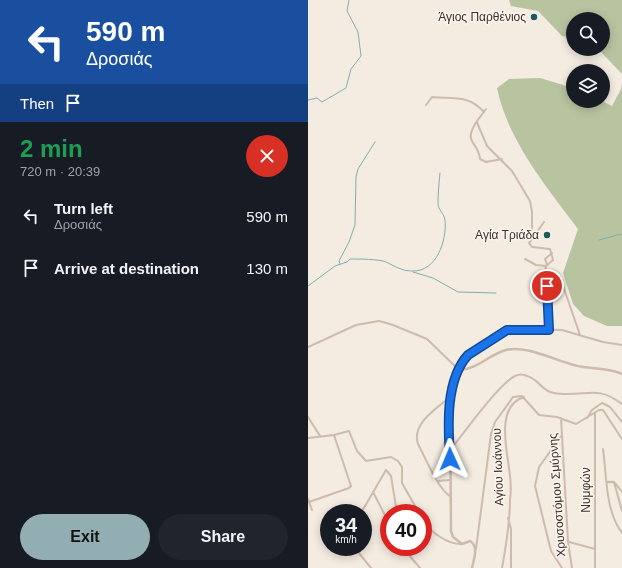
<!DOCTYPE html>
<html lang="en">
<head>
<meta charset="utf-8">
<style>
	body { margin:0; font-family:Helvetica,sans-serif; background:#20242c; color:#f1f3f6; height:100vh; display:flex; flex-direction:column; font-size:15px; white-space:nowrap }
	* { box-sizing:border-box; margin:0 }
	p { font-size:13px; color:#9ea1a6 }
	.icon { flex:none; width:22px; height:22px; fill:none; stroke:currentColor; stroke-width:2; stroke-linecap:round; stroke-linejoin:round }
	.map { position:relative; flex:1; overflow:hidden }
	.drawer { display:flex; flex-direction:column; background:#171b24; width:308px }
	.drawer>* { flex:none }
	.top-card { background:#1a4fa0; color:#fff; overflow:hidden }
	.buttons { position:absolute; left:258px; top:12px; display:grid; gap:8px }
	.buttons a { display:grid; place-items:center; width:44px; height:44px; border-radius:50%; background:#171b24; box-shadow:0 2px 10px #0003; font-size:20px }
	.speed { position:absolute; left:12px; top:504px; display:flex; gap:8px; font-size:20px; font-weight:700; text-align:center }
	.speed>* { display:grid; place-content:center; width:52px; height:52px; border-radius:50%; background:#171b24; box-shadow:0 2px 10px #0003; line-height:1 }
	.speed small { font-size:10px; font-weight:400 }
	.speed .limit { border:6px solid #d22; background:#fff; color:#111 }
	.pin { position:absolute; display:grid; place-items:center; width:34px; height:34px; color:#fff; margin:-17px; border:2px solid #fff; border-radius:50%; box-shadow:0 1px 4px #0007 }
	.me { position:absolute; width:44px; margin:-22px; rotate:359deg; stroke-linejoin:round; filter:drop-shadow(0 0 3px #0008) }
	.turn { display:flex; align-items:center; gap:14px; height:84px; padding:0 20px; font-size:18px }
	.turn .icon { width:52px; height:52px; stroke-width:2.5 }
	.turn b { display:block; font-size:28px; line-height:34px }
	.then { display:flex; align-items:center; height:38px; padding:0 20px; background:#0003; gap:8px; font-size:15px }
	.round { display:grid; place-items:center; flex:none; width:42px; height:42px; border-radius:21px; background:#20242c }
	.overview { display:flex; align-items:center; justify-content:space-between; height:68px; padding:0 20px }
	h1 { font-size:24px; font-weight:600; line-height:30px; color:#1e9e55 }
	.cta { display:flex; gap:8px; margin-top:auto; padding:8px 20px }
	.cta a { flex:1; height:46px; border-radius:24px; background:#92aeb2; color:#111; font-size:16px; font-weight:600; line-height:46px; text-align:center }
	.cta a+a { background:#20242c; color:#f1f3f6 }
	ul { padding:0; list-style:none }
	li { display:flex; align-items:center; gap:12px; height:52px; padding:0 20px }
	li div { flex:1 }
	li b { display:block; font-size:15px }
	li em { font-style:normal }
	main { display:flex; flex:1; min-height:0 }
	.map>svg:first-child { display:block }
</style>
</head>
<body>
<main>
<section class="drawer">
<div class="top-card">
<div class="turn"><svg class="icon" aria-label="left" viewBox="0 0 24 24"><path d="M17 20v-9H6M10 6l-5 5 5 5"/></svg><div><b>590 m</b>Δροσιάς</div></div>
<div class="then">Then<svg class="icon" aria-label="arrive" viewBox="0 0 24 24"><path d="M6 21V4h12l-3 4 3 4H6"/></svg></div>
</div>
<div class="overview"><div><h1>2 min</h1><p>720 m · 20:39</p></div><a class="round" style="background:#d93025;color:#fff"><svg class="icon" aria-label="close" viewBox="0 0 24 24"><path d="M6 6l12 12M18 6L6 18"/></svg></a></div>
<ul>
<li><svg class="icon" aria-label="left" viewBox="0 0 24 24"><path d="M17 20v-9H6M10 6l-5 5 5 5"/></svg><div><b>Turn left</b><p>Δροσιάς</p></div><em>590 m</em></li>
<li><svg class="icon" aria-label="arrive" viewBox="0 0 24 24"><path d="M6 21V4h12l-3 4 3 4H6"/></svg><div><b>Arrive at destination</b></div><em>130 m</em></li>
</ul>
<div class="cta"><a>Exit</a><a>Share</a></div>
</section>
<div class="map">
<svg width="314" height="568" viewBox="0 0 314 568">
	<rect width="100%" height="100%" fill="#f4ebe1"/>
	<path fill="#b8c4a0" d="M201 0H314V74L290 49H295V19H265V38L254 36 230 11 203 6Z
		M232 78 265 88V101H294L304 106 313 89 314 83V326H299L276 316 265 304 255 273 270 229C238 186 200 141 189 88L201 79Z"/>
	<g fill="none" stroke-linecap="round" stroke-linejoin="round">
		<path stroke="#7fb0b2" stroke-width="1" d="M0 100 9 98 14 102 38 88 43 69 53 56 50 32 39 11 41 0
			M291 240 314 234
			M32 264 31 261 41 242 47 225 48 177 50 169 67 142
			M105 272 125 278 150 292 188 293
			M0 286 27 266 39 262 42 259C50 259 71 259 78 262 87 266 93 271 104 271 129 272 139 240 137 220 136 213 130 210 130 203 130 194 131 182 132 173"/>
		<path stroke="#cdbbac" stroke-width="2" d="M118 105 124 97C144 99 160 94 176 112
			M178 109 169 121 170 125 179 146 204 171 222 201 224 212V237
			M169 121C154 144 170 140 172 159L178 162 194 159
			M236 222 221 243 224 247 242 249 245 260 238 266 237 272 241 329
			M217 259 228 265 238 266
			M239 265 237 259 244 253
			M237 276 249 275 252 277 272 335
			M0 347 48 325 71 321 85 325 119 339 151 370 160 355 201 329 254 330 295 342 314 345
			M142 397C129 408 103 424 110 444 116 455 131 491 142 496
			M287 413V568
			M0 417 12 436
			M253 418 260 542 264 568
			M279 418 284 410 294 403 302 407 314 422
			M26 435 41 431 49 451 58 461 83 457 90 461 94 467V483L111 513
			M254 435 231 467 227 486 243 551 254 568
			M0 438 26 435 43 486 41 488 1 502
			M141 447 146 445C159 429 192 383 207 376 211 374 215 374 219 376 234 380 231 394 256 394 282 395 290 386 314 404
			M295 449C299 477 297 510 314 533
			M130 481 142 480
			M306 482 314 511
			M307 483 314 492
			M65 492 81 523
			M0 499 4 510
			M53 513 78 470 83 476 89 513
			M200 518 203 529V568
			M115 520C122 532 139 544 153 544
			M261 542 287 549
			M46 547 63 568
			M94 547 112 568
			M168 549 183 434 187 422 205 397 214 396 231 415 249 417 268 424 291 410H295L314 439
			M194 568C198 546 202 523 202 500 203 492 203 484 202 476 200 454 186 406 216 397"/>
		<path stroke="#cdbbac" stroke-width="2.5" d="M300 482H306
			M164 568C166 559 171 546 162 541L154 544 145 537 143 531 142 397 151 370C168 370 182 354 198 350 220 344 253 364 275 367 288 369 302 368 314 374"/>
	</g>
	<g fill="none" stroke-linecap="round" stroke-linejoin="round">
		<g stroke="#114b97" stroke-width="10">
			<path id="route" d="M142 459C140 427 137 380 160 355L199 330H241L239 286"/>
		</g>
		<use href="#route" stroke="#1a73e8" stroke-width="7"/>
	</g>
	<g fill="#1f5a5e" stroke="#fbf5ee" stroke-width="1.5">
		<circle cx="226" cy="17" r="4"/>
		<circle cx="239" cy="235" r="4"/>
	</g>
	<g text-anchor="middle" dominant-baseline="central" stroke-width="3" stroke-linejoin="round" paint-order="stroke">
		<g font-size="12" fill="#3b302b" stroke="#fbf5ee" text-anchor="end">
			<text x="218" y="17">Άγιος Παρθένιος</text>
			<text x="231" y="235">Αγία Τριάδα</text>
		</g>
		<g font-size="12" fill="#3b302b" stroke="#fbf5ee">
			<text transform="translate(190 467) rotate(-92)">Αγίου Ιωάννου</text>
			<text transform="translate(278 490) rotate(-90)">Νυμφών</text>
			<text transform="translate(249 495) rotate(-94)">Χρυσοστόμου Σμύρνης</text>
		</g>
	</g>
</svg>
<div class="buttons">
<a><svg class="icon" aria-label="search" viewBox="0 0 24 24"><circle cx="10" cy="10" r="6"/><path d="M15 15l6 6"/></svg></a>
<a><svg class="icon" aria-label="layers" viewBox="0 0 24 24"><path d="M12 4l9 5-9 5-9-5zM3 14l9 5 9-5"/></svg></a>
</div>
<div class="speed"><div>34<small>km/h</small></div><div class="limit">40</div></div>
<div class="pin" style="left:239px;top:286px;background:#d93025"><svg class="icon" aria-label="arrive" viewBox="0 0 24 24"><path d="M6 21V4h12l-3 4 3 4H6"/></svg></div>
<svg class="me" style="left:142px;top:459px" viewBox="-20 -20 40 40"><path d="M0-17L14 15 0 8-14 15z" fill="#1a73e8" stroke="#fff" stroke-width="4"/></svg>
</div>
</main>
</body>
</html>
